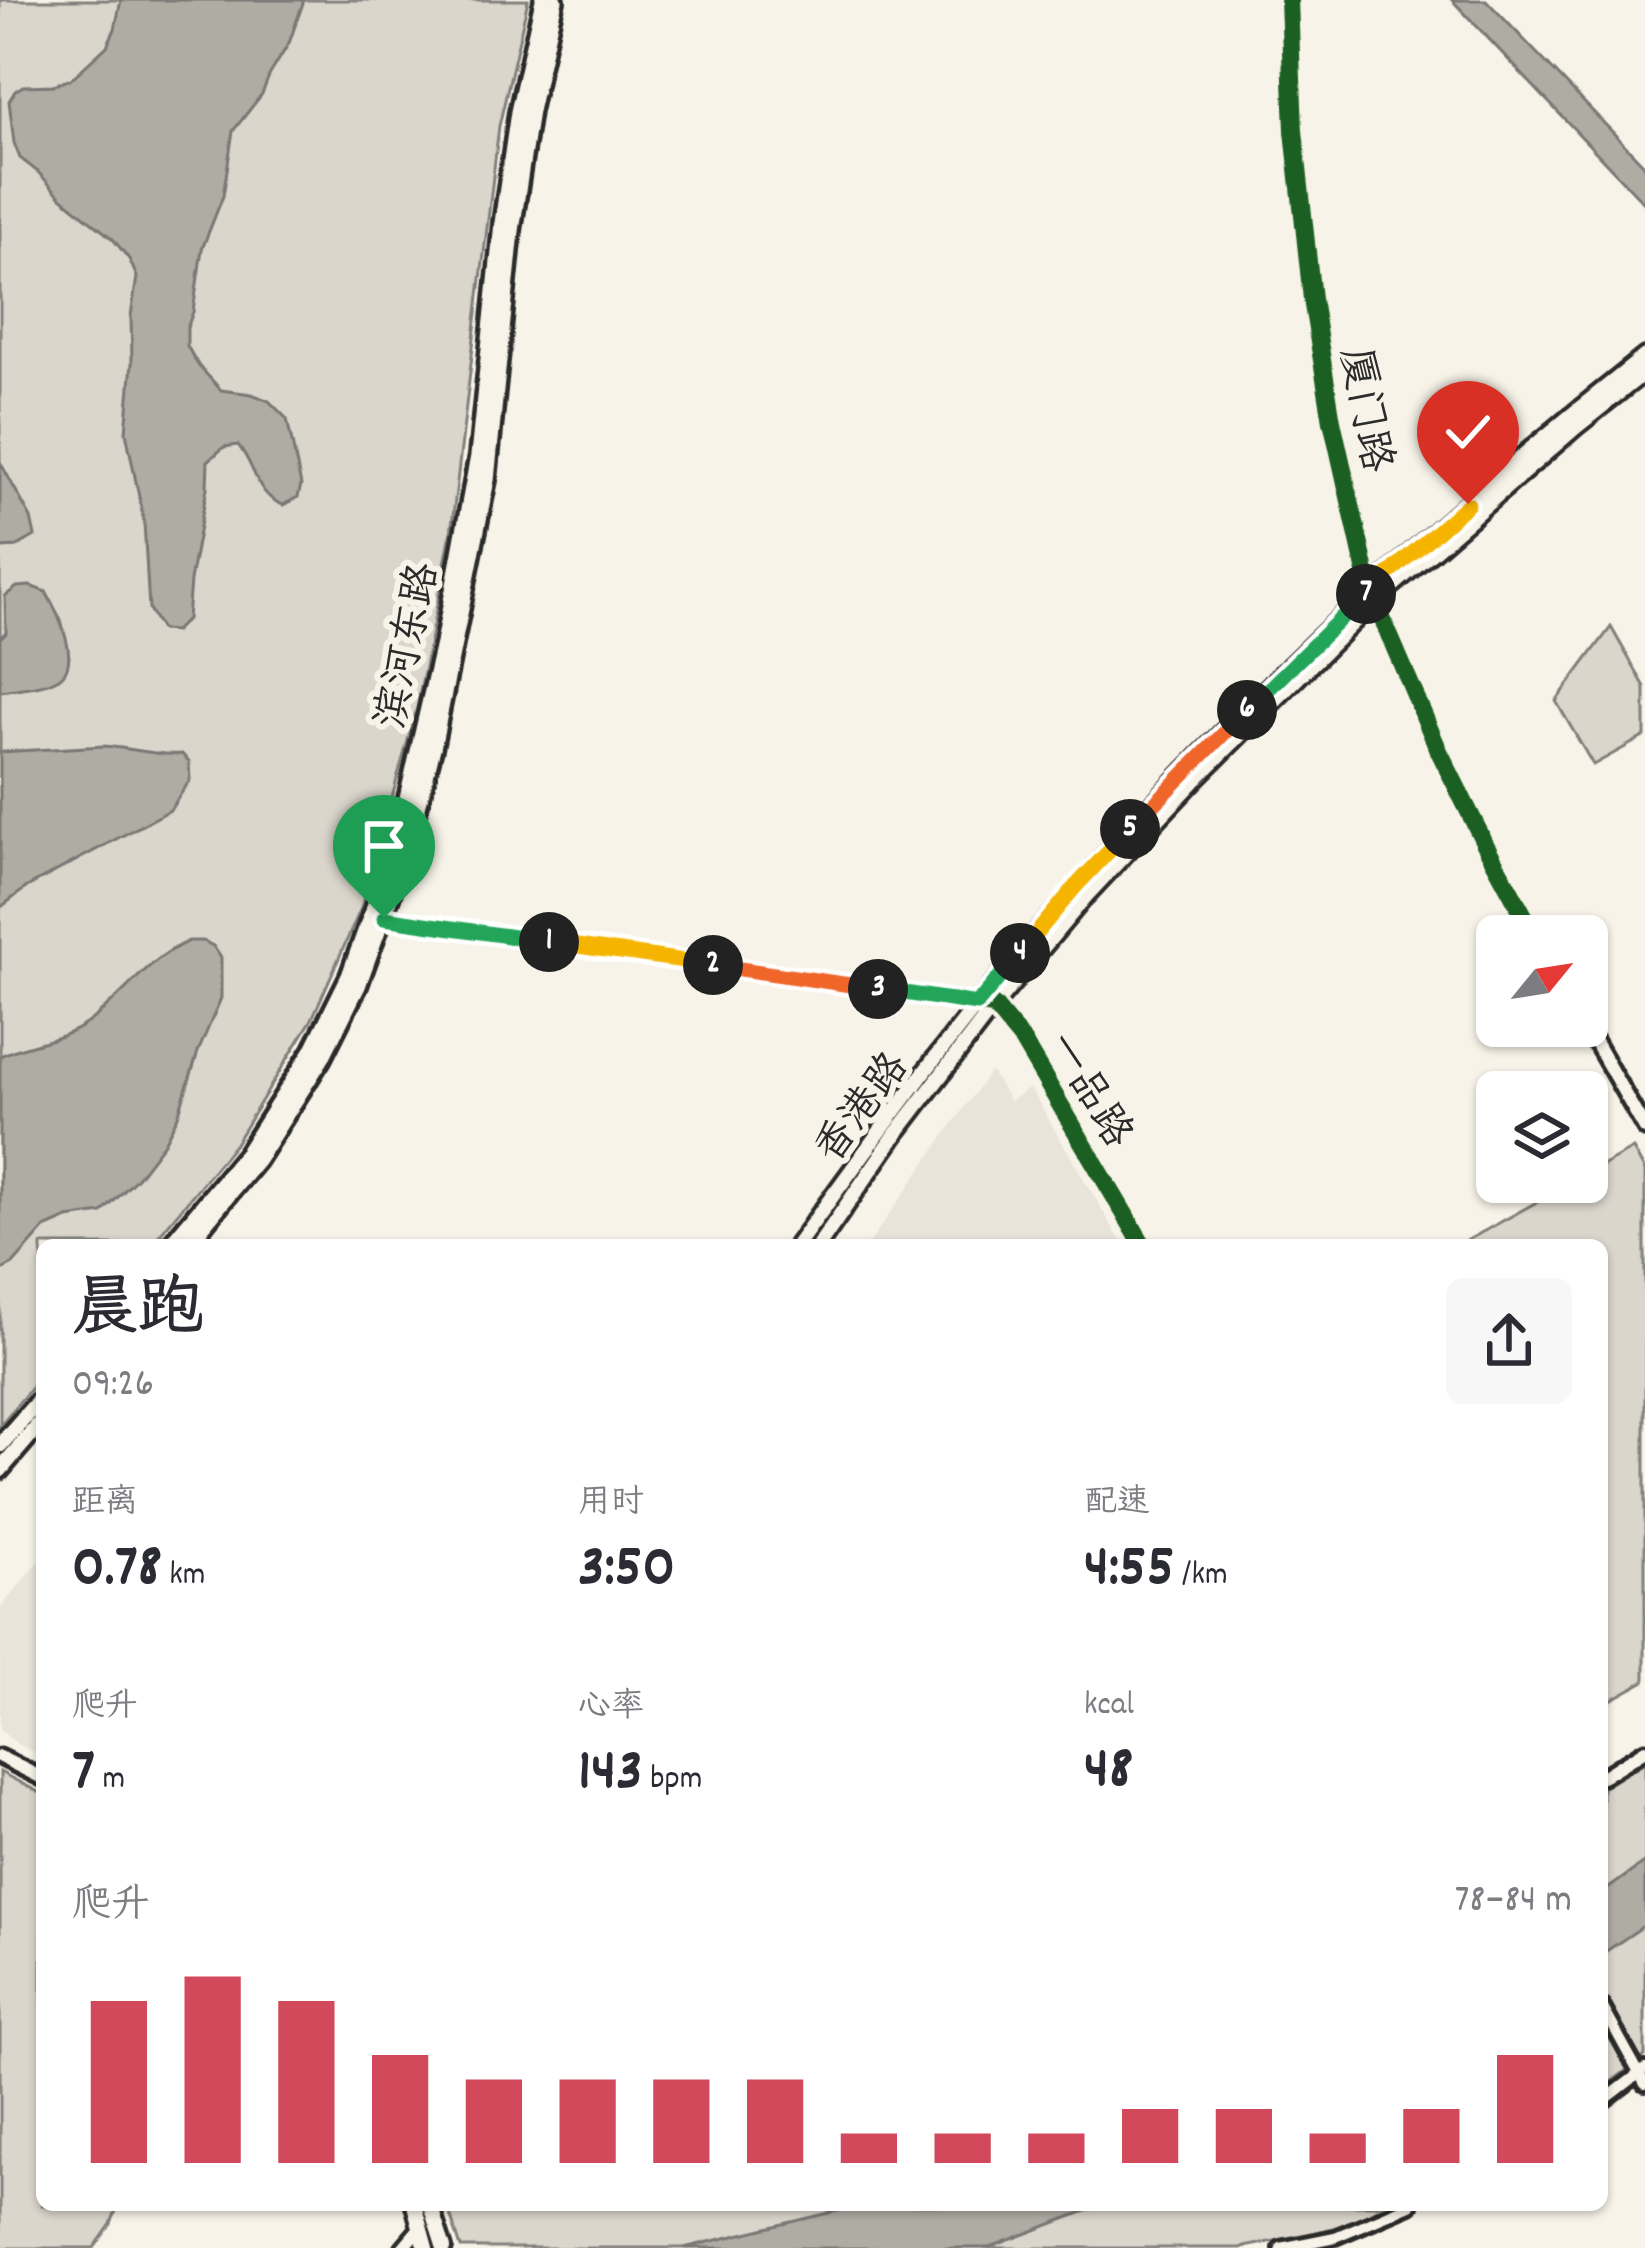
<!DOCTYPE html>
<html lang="zh">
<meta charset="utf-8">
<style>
body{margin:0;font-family:Dekko,"LXGW WenKai TC",sans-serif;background:#f7f7f7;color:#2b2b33;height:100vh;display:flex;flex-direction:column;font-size:45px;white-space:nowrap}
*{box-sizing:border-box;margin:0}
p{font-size:39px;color:#7c7c81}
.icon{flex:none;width:66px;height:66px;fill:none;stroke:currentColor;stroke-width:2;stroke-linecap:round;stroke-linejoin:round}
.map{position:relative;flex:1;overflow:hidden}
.side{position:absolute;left:36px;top:1239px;width:1572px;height:972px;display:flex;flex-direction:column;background:#fff;border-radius:18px;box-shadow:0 3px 9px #0004}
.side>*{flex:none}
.needle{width:78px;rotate:60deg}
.tools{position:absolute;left:1476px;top:915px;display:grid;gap:24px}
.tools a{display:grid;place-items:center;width:132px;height:132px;border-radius:18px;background:#fff;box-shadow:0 3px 9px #0004;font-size:60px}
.pin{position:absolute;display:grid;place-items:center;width:102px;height:102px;color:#fff;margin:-123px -51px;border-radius:50% 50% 50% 0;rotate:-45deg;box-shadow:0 0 12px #0007}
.pin .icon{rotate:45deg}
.km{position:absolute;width:60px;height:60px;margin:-30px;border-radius:50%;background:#222;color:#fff;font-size:33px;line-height:60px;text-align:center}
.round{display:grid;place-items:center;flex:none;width:126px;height:126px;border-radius:18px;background:#f7f7f7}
.headline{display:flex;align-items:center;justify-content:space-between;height:204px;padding:0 36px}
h1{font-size:66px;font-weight:700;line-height:90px}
.metrics{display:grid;grid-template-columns:repeat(3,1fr);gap:18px;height:204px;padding:12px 36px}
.metrics div{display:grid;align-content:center}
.metrics b{font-size:60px;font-weight:700}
.metrics small{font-size:33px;font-weight:400}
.metrics p{font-size:33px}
.chart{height:336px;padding:24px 36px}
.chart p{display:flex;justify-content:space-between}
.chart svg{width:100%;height:216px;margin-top:12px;stroke:#d1495b;stroke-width:6}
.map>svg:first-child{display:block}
.built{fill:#e8e4da}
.green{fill:#dad6cc;stroke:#82807c;stroke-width:3}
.water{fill:#afaca4;stroke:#7a7874;stroke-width:3}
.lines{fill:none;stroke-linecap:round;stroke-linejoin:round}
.minor-casing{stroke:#2b2b2b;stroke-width:20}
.tertiary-casing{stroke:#2b2b2b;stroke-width:21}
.secondary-casing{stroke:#2b2b2b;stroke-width:22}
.primary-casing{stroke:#2b2b2b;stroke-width:24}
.minor{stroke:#f7f3e8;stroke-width:10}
.tertiary{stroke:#f7f3e8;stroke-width:12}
.secondary{stroke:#f7f3e8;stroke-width:14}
.primary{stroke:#f7f3e8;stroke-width:15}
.cycleway-casing{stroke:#f7f3e8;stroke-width:26}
.cycleway{stroke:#1b5e20;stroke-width:18}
.split-1-casing{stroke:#fff;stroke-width:24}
.split-2-casing{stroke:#fff;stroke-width:24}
.split-3-casing{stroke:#fff;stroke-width:24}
.split-4-casing{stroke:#fff;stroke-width:24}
.split-5-casing{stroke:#fff;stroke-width:24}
.split-6-casing{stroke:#fff;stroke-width:24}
.split-7-casing{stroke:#fff;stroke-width:24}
.split-8-casing{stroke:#fff;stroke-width:24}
.split-1{stroke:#22a559;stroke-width:15}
.split-2{stroke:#f5b400;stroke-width:15}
.split-3{stroke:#f0652b;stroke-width:15}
.split-4{stroke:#22a559;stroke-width:15}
.split-5{stroke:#f5b400;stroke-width:15}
.split-6{stroke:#f0652b;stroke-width:15}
.split-7{stroke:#22a559;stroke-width:15}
.split-8{stroke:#f5b400;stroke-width:15}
.labels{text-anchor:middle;stroke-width:12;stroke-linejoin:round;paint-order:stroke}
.street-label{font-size:42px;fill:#2b2b2b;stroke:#f7f3e8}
</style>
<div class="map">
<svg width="1645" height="2248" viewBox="0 0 1645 2248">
<rect width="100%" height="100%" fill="#f7f3e8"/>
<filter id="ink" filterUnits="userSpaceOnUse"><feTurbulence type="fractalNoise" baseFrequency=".00833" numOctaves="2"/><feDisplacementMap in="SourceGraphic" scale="24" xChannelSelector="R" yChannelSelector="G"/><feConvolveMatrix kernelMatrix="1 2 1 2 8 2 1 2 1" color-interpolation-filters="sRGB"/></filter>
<g filter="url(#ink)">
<!-- built -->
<path class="built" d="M990 1071 1010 1101 1030 1088 1123 1245H868Z
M42 1557V1756L17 1744 0 1730V1609Z"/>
<!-- green -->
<path class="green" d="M0 0H528L499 126 451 533 417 708 361 908 311 1021 234 1145 151 1245H42V1375L0 1425V691L30 686 69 657 61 620 46 592 0 638V548L16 547 0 462Z
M1611 627 1645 687V736L1593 765 1556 701Z
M1633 1149 1645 1171V1681L1602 1705V1245H1459L1573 1182H1587V1174Z
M1645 1762V2056L1602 2089V1788Z
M0 1772 42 1794V2205H118L111 2224 94 2248H0Z
M447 2205H1392C1345 2230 1292 2237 1240 2248H461Z"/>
<!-- water -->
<path class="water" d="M121 0H304L289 43 269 76 262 94 233 131 223 196 202 249 193 312 187 328V346L198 365 221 390 252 394 269 401 287 419 301 485 298 497 283 505C255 495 256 466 238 445L224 447 208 461 207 488 190 581 187 619 175 631 161 630 149 609 144 522 126 432 132 363 131 316 137 277 129 259 113 239 61 197 38 172 20 158 14 143 9 101 15 91 23 86 54 85 71 79 107 46 115 29Z
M1452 0H1486L1645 166V204Z
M0 462 31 518 35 536 16 547 0 548Z
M30 586 46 592C57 611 84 665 57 679 41 688 17 688 0 691V638L6 633 5 596 17 587Z
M104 746C131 748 155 756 182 754L189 762 190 780 170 810 27 887 0 908V752Z
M189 941H203L213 946 221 958V998L198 1052 178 1116 164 1143 137 1178 102 1213 68 1218 45 1228 13 1264 0 1271V1056C28 1043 62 1041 87 1023 124 997 146 959 189 941Z
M1645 1862V1925L1602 1954V1893Z
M862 2205H1102L988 2248H684Z"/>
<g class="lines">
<defs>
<path id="minor" d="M1602 2006 1645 2084
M1602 2102 1645 2069
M1281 2248 1335 2237 1410 2205"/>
<path id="tertiary" d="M1289 0 1294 131 1312 299 1332 421 1370 590 1439 751 1485 844 1535 936
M384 918 994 1006 1022 1040 1143 1245
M1586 1026 1645 1129
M0 1757 42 1778
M1602 1777 1645 1750
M403 2248 420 2228"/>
<path id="secondary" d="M797 1245C886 1122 976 998 1078 885 1250 693 1442 516 1645 356
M819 1245 896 1134 994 1006 1086 896 1196 779 1373 603 1576 427 1645 372
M414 2205 426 2248
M430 2205 444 2248"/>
<path id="primary" d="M170 1245 246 1154 312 1051 349 976 396 846 443 644 478 456 502 223 518 112 543 0
M187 1245 257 1160 322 1058 358 986 407 850 433 748 487 480 512 231 530 111 555 0
M0 1445 42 1397
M0 1470 42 1421"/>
</defs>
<!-- minor casing -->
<use href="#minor" class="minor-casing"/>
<!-- tertiary casing -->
<use href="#tertiary" class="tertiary-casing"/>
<!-- secondary casing -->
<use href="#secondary" class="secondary-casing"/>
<!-- primary casing -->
<use href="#primary" class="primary-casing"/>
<!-- minor -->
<use href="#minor" class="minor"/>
<!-- tertiary -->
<use href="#tertiary" class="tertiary"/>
<!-- secondary -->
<use href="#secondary" class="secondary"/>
<!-- primary -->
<use href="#primary" class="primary"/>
<defs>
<path id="cycleway" d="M1289 0 1294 131 1312 299 1332 421 1370 590 1439 751 1485 844 1535 936
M384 918 994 1006 1022 1040 1143 1245"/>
</defs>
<!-- cycleway casing -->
<use href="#cycleway" class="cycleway-casing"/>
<!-- cycleway -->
<use href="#cycleway" class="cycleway"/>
</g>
</g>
<g class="lines" filter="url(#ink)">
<defs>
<path id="split-1" d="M384 918 549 942"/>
<path id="split-2" d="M549 942 713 965"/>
<path id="split-3" d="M713 965 878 989"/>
<path id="split-4" d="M878 989 977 1004 1020 953"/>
<path id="split-5" d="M1020 953 1076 886 1130 829"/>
<path id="split-6" d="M1130 829 1247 710"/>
<path id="split-7" d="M1247 710 1366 594"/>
<path id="split-8" d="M1366 594 1468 504"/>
</defs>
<!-- split-1 casing -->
<use href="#split-1" class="split-1-casing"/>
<!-- split-2 casing -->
<use href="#split-2" class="split-2-casing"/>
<!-- split-3 casing -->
<use href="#split-3" class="split-3-casing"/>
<!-- split-4 casing -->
<use href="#split-4" class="split-4-casing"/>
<!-- split-5 casing -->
<use href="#split-5" class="split-5-casing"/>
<!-- split-6 casing -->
<use href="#split-6" class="split-6-casing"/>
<!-- split-7 casing -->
<use href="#split-7" class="split-7-casing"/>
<!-- split-8 casing -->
<use href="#split-8" class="split-8-casing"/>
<!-- split-1 -->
<use href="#split-1" class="split-1"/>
<!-- split-2 -->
<use href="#split-2" class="split-2"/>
<!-- split-3 -->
<use href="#split-3" class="split-3"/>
<!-- split-4 -->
<use href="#split-4" class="split-4"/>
<!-- split-5 -->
<use href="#split-5" class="split-5"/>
<!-- split-6 -->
<use href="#split-6" class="split-6"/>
<!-- split-7 -->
<use href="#split-7" class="split-7"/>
<!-- split-8 -->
<use href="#split-8" class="split-8"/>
</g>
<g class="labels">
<!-- street labels -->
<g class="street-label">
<text transform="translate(1369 409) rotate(79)" y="15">厦门路</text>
<text transform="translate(404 645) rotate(-78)" y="15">滨河东路</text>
<text transform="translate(1092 1088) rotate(59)" y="15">一品路</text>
<text transform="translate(859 1106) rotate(-53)" y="15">香港路</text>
</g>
</g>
</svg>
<div class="tools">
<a><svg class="needle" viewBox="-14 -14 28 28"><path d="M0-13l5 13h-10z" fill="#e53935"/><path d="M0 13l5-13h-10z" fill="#7c7c81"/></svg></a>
<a><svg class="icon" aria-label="layers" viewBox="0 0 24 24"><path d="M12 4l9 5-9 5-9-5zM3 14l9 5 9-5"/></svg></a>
</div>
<div class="pin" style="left:384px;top:918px;background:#1e9e55"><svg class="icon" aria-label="arrive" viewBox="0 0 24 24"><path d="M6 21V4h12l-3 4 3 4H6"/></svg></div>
<div class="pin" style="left:1468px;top:504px;background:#d93025"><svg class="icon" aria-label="check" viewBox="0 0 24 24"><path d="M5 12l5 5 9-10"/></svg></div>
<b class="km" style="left:549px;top:942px">1</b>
<b class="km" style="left:713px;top:965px">2</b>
<b class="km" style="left:878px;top:989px">3</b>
<b class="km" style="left:1020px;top:953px">4</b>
<b class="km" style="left:1130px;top:829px">5</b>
<b class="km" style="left:1247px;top:710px">6</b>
<b class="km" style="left:1366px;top:594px">7</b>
<section class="side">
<div class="headline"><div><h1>晨跑</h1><p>09:26</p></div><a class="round"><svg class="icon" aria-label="share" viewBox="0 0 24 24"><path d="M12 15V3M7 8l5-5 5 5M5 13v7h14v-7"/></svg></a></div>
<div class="metrics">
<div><p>距离</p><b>0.78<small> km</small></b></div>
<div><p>用时</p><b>3:50</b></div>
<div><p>配速</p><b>4:55<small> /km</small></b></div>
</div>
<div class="metrics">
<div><p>爬升</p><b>7<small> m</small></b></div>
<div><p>心率</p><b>143<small> bpm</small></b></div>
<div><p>kcal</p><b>48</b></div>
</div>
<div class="chart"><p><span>爬升</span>78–84 m</p>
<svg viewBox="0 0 160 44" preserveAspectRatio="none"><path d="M5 44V11M15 44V6M25 44V11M35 44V22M45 44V27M55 44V27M65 44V27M75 44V27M85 44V38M95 44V38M105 44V38M115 44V33M125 44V33M135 44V38M145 44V33M155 44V22"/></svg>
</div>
</section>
</div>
